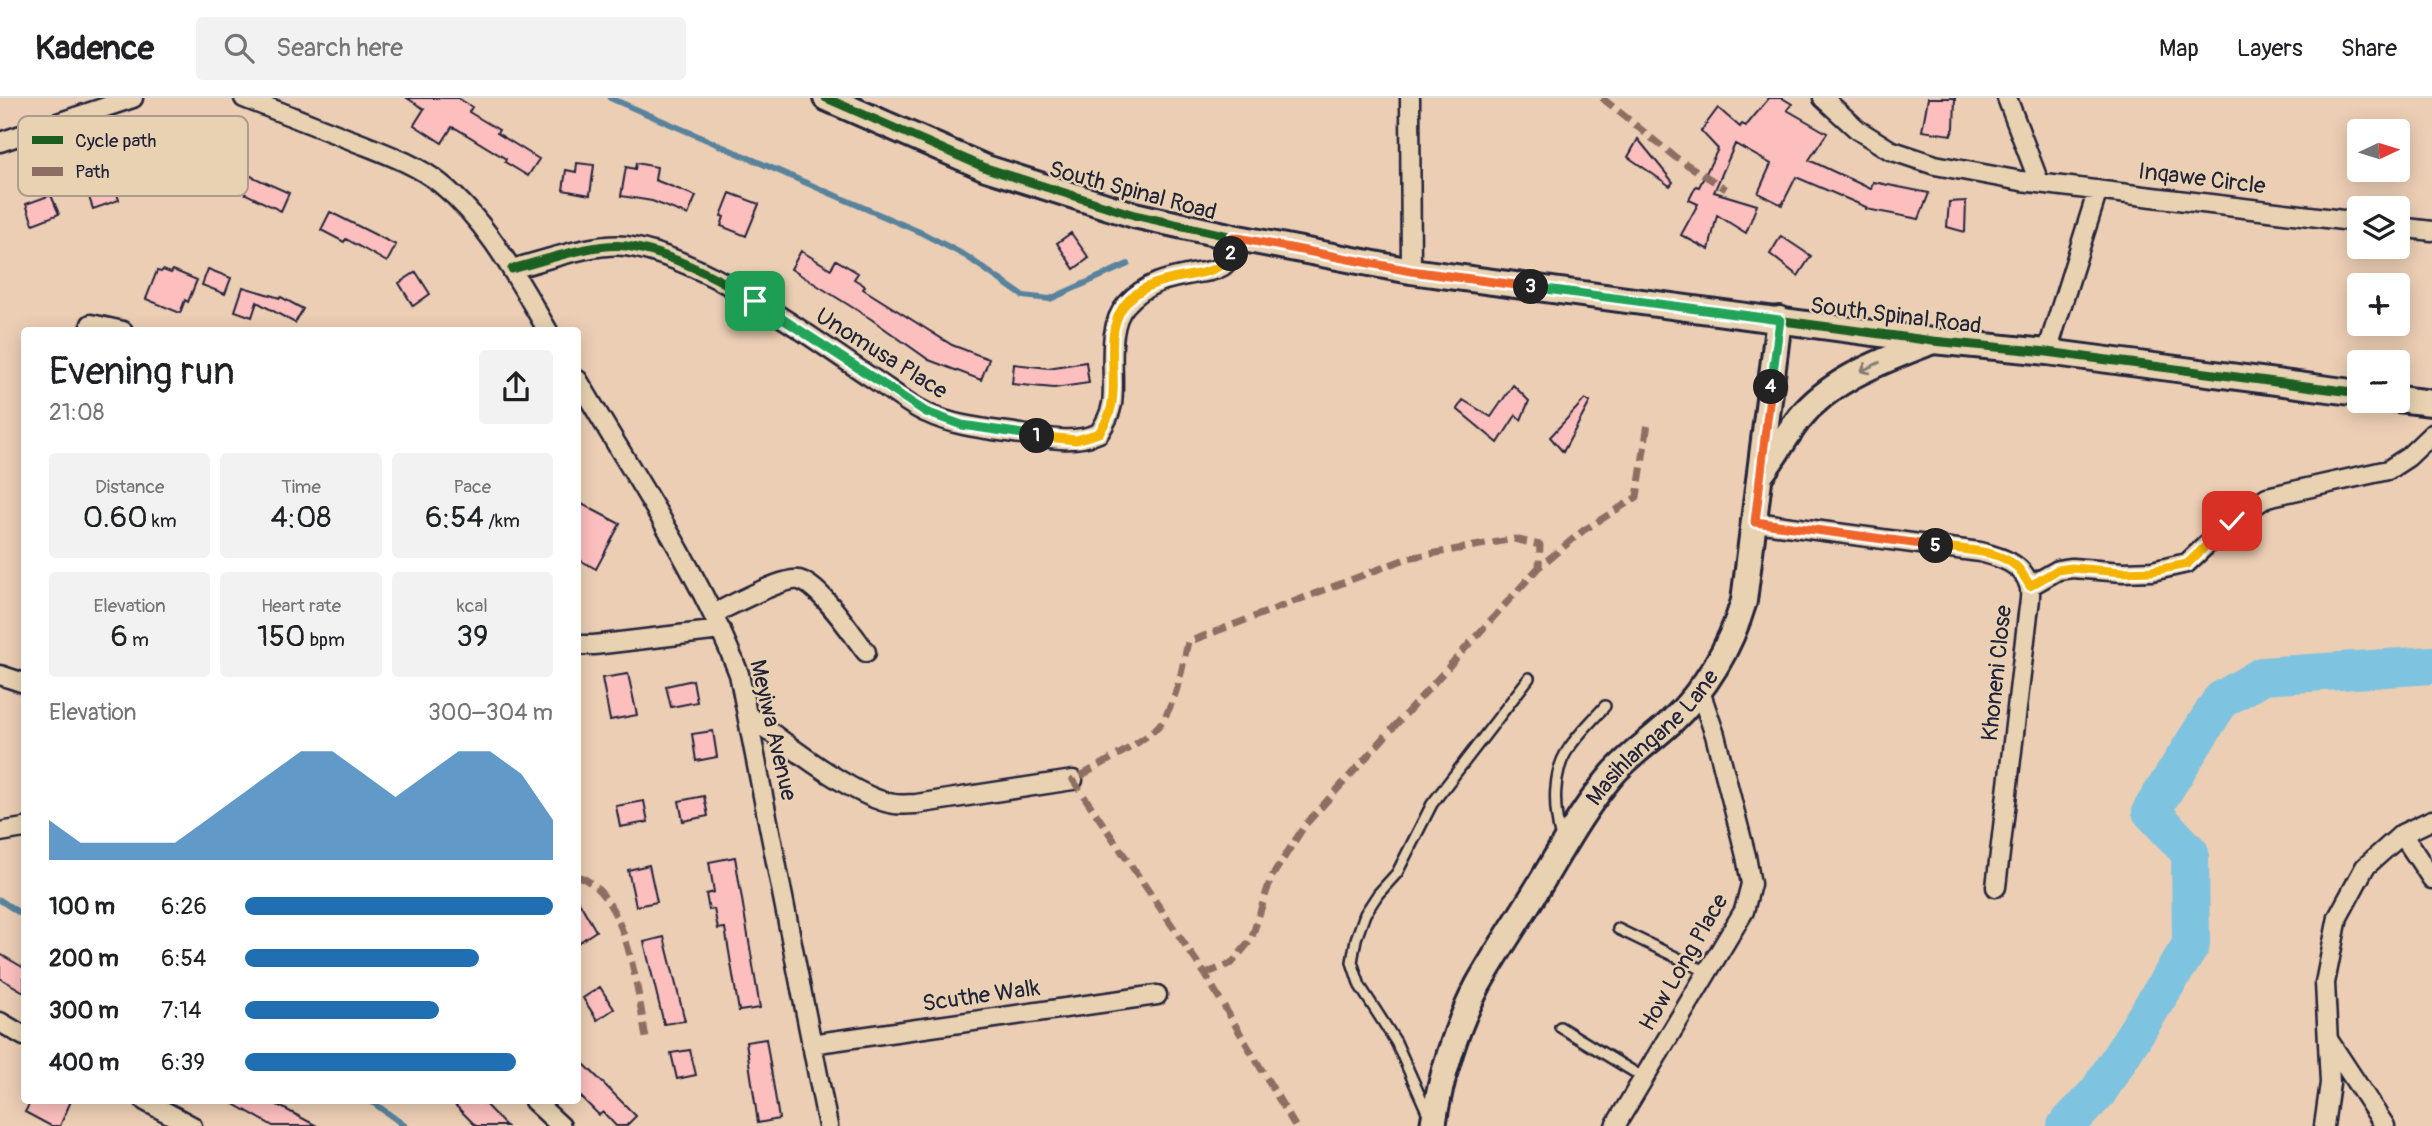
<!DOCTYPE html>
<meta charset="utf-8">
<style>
body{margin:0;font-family:Pangolin,sans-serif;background:#f2f2f2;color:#202124;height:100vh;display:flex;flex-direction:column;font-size:26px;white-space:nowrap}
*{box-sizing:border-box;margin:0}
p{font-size:23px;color:#757577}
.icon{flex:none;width:38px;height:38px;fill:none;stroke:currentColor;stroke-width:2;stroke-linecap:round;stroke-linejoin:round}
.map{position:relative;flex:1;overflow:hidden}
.panel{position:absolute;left:21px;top:229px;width:560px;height:777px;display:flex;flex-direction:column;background:#fff;border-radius:7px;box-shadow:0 4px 18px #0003}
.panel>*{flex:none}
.needle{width:46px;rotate:86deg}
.fabs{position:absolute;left:2347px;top:21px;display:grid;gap:14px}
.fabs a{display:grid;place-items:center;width:63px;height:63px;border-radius:7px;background:#fff;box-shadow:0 4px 18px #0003;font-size:35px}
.pin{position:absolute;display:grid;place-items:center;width:60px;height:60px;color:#fff;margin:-30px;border-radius:14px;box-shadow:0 4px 10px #0006}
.km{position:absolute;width:35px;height:35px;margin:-18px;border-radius:50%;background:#222;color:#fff;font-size:19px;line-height:35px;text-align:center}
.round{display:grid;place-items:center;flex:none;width:74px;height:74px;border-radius:7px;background:#f2f2f2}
.headline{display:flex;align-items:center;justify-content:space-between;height:119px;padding:0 28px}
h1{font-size:38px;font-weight:600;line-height:52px}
.figures{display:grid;grid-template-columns:repeat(3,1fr);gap:10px;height:119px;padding:7px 28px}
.figures div{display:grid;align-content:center;border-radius:7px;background:#f2f2f2;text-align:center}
.figures b{font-size:30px;font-weight:600}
.figures small{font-size:19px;font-weight:400}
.figures p{font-size:19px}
.chart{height:196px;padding:14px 28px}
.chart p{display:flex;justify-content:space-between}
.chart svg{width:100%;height:126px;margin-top:7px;fill:#1f6fb2;opacity:.7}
ul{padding:0 28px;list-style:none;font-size:23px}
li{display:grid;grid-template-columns:112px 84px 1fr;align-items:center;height:52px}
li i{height:18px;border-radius:9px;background:#1f6fb2}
header{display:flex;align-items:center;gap:42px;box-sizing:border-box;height:98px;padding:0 35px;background:#fff;border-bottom:2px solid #e0e0e0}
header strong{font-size:33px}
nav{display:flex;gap:38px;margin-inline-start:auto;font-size:24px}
.search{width:490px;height:63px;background:#f2f2f2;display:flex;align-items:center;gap:18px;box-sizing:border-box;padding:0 24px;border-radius:7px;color:#757577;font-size:26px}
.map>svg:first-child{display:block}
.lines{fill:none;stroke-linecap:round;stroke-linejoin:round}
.stream{stroke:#59839d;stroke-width:6}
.river{stroke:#7ec3df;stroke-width:38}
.building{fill:#fcbfbe;stroke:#22223b;stroke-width:2}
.lane-casing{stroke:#22223b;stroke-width:14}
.street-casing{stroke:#22223b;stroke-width:23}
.secondary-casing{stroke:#22223b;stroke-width:30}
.lane{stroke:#e8d2b1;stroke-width:9}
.street{stroke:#e8d2b1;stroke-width:18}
.secondary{stroke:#e8d2b1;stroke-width:24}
.quiet{stroke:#8d6e63;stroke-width:7;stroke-dasharray:14 7;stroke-linecap:butt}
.cycleway-casing{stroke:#e8d2b1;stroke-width:13}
.cycleway{stroke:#1b5e20;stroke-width:9}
.oneway{stroke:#857a76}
.split-1-casing{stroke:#fff;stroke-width:14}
.split-2-casing{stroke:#fff;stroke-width:14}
.split-3-casing{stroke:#fff;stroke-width:14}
.split-4-casing{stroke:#fff;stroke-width:14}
.split-5-casing{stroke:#fff;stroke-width:14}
.split-6-casing{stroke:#fff;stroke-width:14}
.split-1{stroke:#22a559;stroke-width:9}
.split-2{stroke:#f5b400;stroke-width:9}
.split-3{stroke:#f0652b;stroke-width:9}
.split-4{stroke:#22a559;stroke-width:9}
.split-5{stroke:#f0652b;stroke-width:9}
.split-6{stroke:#f5b400;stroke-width:9}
.labels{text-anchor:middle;stroke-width:5;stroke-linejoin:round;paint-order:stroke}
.street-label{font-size:23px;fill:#22223b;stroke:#e8d2b1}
.key{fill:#e8d2b1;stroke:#ad9d8e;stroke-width:2}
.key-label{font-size:19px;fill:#22223b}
</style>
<header>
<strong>Kadence</strong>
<div class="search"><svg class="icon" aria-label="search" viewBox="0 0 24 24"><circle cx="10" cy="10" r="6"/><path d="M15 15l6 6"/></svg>Search here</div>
<nav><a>Map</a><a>Layers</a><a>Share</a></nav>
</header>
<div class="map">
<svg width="2432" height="1028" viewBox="0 0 2432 1028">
<rect width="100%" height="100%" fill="#ecceb4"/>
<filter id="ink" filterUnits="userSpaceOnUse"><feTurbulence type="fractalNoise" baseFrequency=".0143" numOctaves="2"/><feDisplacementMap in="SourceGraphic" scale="14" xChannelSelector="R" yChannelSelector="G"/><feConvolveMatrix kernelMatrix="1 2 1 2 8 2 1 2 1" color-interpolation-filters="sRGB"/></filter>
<g filter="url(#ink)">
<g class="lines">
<!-- stream -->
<path class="stream" d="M610 0 922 135 966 158 1023 198 1050 201 1128 166
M0 802 24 818
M371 1003 405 1028"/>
<!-- river -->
<path class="river" d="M2066 1028 2098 994 2191 847 2190 755 2151 713 2221 602 2262 578 2432 567"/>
</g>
<!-- building -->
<path class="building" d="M407 0H458L472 9 469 14 499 32 497 35 539 61 528 78 505 64 506 61 457 31 452 29 442 45 414 27 424 11Z
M1769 0H1782L1792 6 1787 12 1827 35 1809 62 1871 91 1873 84 1929 95 1919 121 1866 111V109L1796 79 1782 107 1758 95 1771 66 1735 46 1714 94 1757 107 1746 135 1717 117 1709 152 1681 137 1698 106 1689 102 1696 88 1699 89 1718 51 1701 33 1718 10 1740 29 1742 26 1746 28Z
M1928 0H1955L1954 30 1951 37 1922 33Z
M1638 41 1673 84 1670 88 1628 59Z
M225 53 240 60 236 69 244 75 289 95 281 113 213 80Z
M577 65 594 67 590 97 563 92 566 72 576 74Z
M636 65 657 69 655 82 696 98 688 117 652 103 621 98 626 69 635 71Z
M112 81 119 102 93 111 86 90Z
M730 95 759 106 746 138 721 128 724 119 721 118Z
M51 97 59 116 33 126 26 106Z
M1966 103 1965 134 1947 129 1949 104Z
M330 114 396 147 387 164 346 141 344 144 321 132Z
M1071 135 1089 160 1074 171 1057 145Z
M1781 138 1811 158 1798 178 1770 156Z
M801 153 831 171 836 162 858 175 854 181 865 188 863 191 952 247 989 261 981 282 929 262 871 221 791 171Z
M208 171 231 180 225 196 202 187Z
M163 172 171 175 173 172 197 182 188 204 185 202 180 215 146 201 157 173 161 174Z
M416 174 430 196 413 208 399 185Z
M243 189 280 200 281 199 303 211 295 225 257 204 252 219 235 213Z
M1086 264 1089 285 1054 290 1012 286 1014 266 1048 270Z
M1513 287 1529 303 1521 322 1516 317 1498 345 1457 311 1463 302 1491 319Z
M1585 301 1590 304 1563 354 1550 339Z
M578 404 620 426 596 471 578 461Z
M628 576 637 617 610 622 602 580Z
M693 582 697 604 671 609 666 588Z
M713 633 717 659 696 663 692 636Z
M704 698 708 718 683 723 679 703Z
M644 703 648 724 620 729 616 708Z
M735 759 760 910 739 913 725 830 718 831 714 811 709 812 706 796 714 794 709 764Z
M649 767 657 804 636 808 628 772Z
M578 802 596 833 578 845Z
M664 839 685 923 664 926 644 844Z
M0 856 24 870V894L0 880Z
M600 889 614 911 597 922 583 900Z
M766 941 779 1021 758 1025 746 944Z
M690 952 696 977 677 981 671 955Z
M578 960 636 1018 626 1028H616L603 1014 599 1017 578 996Z
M31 1003H71L60 1028H51L25 1014Z
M229 1003H270L317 1028H273Z
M451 1003H482L506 1028H476Z"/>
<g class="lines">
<defs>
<path id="lane" d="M1561 741C1554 713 1551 675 1569 650 1579 635 1593 622 1605 608
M1618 831 1707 874
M1560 929 1644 980
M1428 1016 1396 944 1360 888 1352 864 1356 841 1365 816 1378 796 1397 775 1432 706 1529 580"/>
<path id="street" d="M244 0C281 14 318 29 354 43 384 55 416 66 441 86 488 124 518 182 548 233
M1410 0 1411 173
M1823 0 1858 32 1890 52 1935 67 2021 83 2359 124
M2007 0 2039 84
M0 44 133 0
M2398 129 2432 133
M512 171C543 163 595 144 626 148 706 160 801 233 869 278 888 290 907 306 927 315 956 329 989 331 1021 336 1047 340 1074 346 1099 335 1105 326 1110 317 1112 306 1116 277 1105 230 1126 207 1146 184 1169 180 1197 175 1206 174 1215 173 1223 168 1232 161 1232 149 1233 139
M91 226 123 233
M2047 254 2098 92
M578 282C634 378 698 471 739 576L828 1028
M1755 424 1980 454C1999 459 2023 465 2029 487 2032 495 2029 508 2028 516L1996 789
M2030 488 2058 472 2072 470 2123 474 2152 473 2187 465 2232 423 2267 399 2388 372 2408 359 2432 336
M713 516C730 508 783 479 799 482 820 487 852 536 866 554
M578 547H594L721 532
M0 577 24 585
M749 618C783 643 854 700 894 706 901 707 909 706 916 706L1073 682
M0 734 24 730
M2402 736 2432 781
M0 924 24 938
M2329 943 2385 1028
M811 946 1157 897
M145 1003 192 1028
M534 1003 561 1028
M1615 1028 1744 813 1751 786 1746 758 1715 637 1700 593
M2324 1028 2330 985 2325 885 2338 819 2365 769 2402 736 2432 722"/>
<g id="secondary">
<path d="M826 0 986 70 1134 117 1233 139 1411 173 1933 243 2047 254 2359 295"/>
<path d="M2398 301 2432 305"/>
<path d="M1762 375C1775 358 1786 338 1799 321 1832 280 1883 263 1930 244"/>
<path id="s1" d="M1433 1028C1440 981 1456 929 1478 887 1497 853 1519 821 1539 788 1562 750 1583 711 1612 677 1629 657 1652 642 1671 624 1707 590 1730 550 1744 503L1779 221"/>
</g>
</defs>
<!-- lane casing -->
<use href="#lane" class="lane-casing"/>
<!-- street casing -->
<use href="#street" class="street-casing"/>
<!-- secondary casing -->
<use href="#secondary" class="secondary-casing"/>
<!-- lane -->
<use href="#lane" class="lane"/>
<!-- street -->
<use href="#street" class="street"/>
<!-- secondary -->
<use href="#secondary" class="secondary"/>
<!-- quiet -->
<path class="quiet" d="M1602 0 1675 59 1726 91
M578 778C628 797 637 892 646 940
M1205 876 1232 865 1251 842 1271 780 1305 727 1539 469 1584 432 1637 399 1648 325
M1295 1028 1205 876 1073 682C1094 670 1152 641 1163 622 1178 598 1182 570 1188 544L1408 460 1514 441 1540 447 1539 469"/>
<defs>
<path id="cycleway" d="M826 0 986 70 1134 117 1233 139 1411 173 1933 243 2047 254 2359 295
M512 171C543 163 595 144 626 148 706 160 801 233 869 278 888 290 907 306 927 315 956 329 989 331 1021 336 1047 340 1074 346 1099 335 1105 326 1110 317 1112 306 1116 277 1105 230 1126 207 1146 184 1169 180 1197 175 1206 174 1215 173 1223 168 1232 161 1232 149 1233 139"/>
</defs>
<!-- cycleway casing -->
<use href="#cycleway" class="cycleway-casing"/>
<!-- cycleway -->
<use href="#cycleway" class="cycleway"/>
</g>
<!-- one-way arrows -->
<defs><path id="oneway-shaft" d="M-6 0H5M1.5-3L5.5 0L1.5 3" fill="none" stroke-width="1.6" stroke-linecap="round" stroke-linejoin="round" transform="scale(1.75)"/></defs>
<use class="oneway" href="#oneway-shaft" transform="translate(1870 269) rotate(155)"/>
</g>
<g class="lines" filter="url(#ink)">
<defs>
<path id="split-1" d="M755 203 926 314 962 327 1037 338"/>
<path id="split-2" d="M1037 338 1076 342 1099 335C1104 327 1109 320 1111 310 1119 279 1103 238 1123 209 1153 167 1216 188 1231 156"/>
<path id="split-3" d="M1231 156 1233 139 1411 173 1531 189"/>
<path id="split-4" d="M1531 189 1780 222 1771 289"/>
<path id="split-5" d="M1771 289 1755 424 1936 448"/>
<path id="split-6" d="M1936 448C1962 452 1997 451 2017 469 2022 474 2026 482 2030 488L2057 472 2072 470 2123 474 2152 473 2187 466 2232 423"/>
</defs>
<!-- split-1 casing -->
<use href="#split-1" class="split-1-casing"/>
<!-- split-2 casing -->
<use href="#split-2" class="split-2-casing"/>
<!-- split-3 casing -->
<use href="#split-3" class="split-3-casing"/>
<!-- split-4 casing -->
<use href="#split-4" class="split-4-casing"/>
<!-- split-5 casing -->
<use href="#split-5" class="split-5-casing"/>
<!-- split-6 casing -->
<use href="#split-6" class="split-6-casing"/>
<!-- split-1 -->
<use href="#split-1" class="split-1"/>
<!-- split-2 -->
<use href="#split-2" class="split-2"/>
<!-- split-3 -->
<use href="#split-3" class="split-3"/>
<!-- split-4 -->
<use href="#split-4" class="split-4"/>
<!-- split-5 -->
<use href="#split-5" class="split-5"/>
<!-- split-6 -->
<use href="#split-6" class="split-6"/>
</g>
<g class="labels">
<!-- street labels -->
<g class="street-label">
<text transform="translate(2202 80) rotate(7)" y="8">Inqawe Circle</text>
<text transform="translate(1133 92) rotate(15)" y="8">South Spinal Road</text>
<text transform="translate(1896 217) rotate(7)" y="8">South Spinal Road</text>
<text transform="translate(882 255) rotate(32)" y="8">Unomusa Place</text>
<text transform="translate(1996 575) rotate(-84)" y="8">Khoneni Close</text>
<text transform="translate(774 632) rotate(77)" y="8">Meyiwa Avenue</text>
<text dy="8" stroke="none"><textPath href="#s1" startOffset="453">Masihlangane Lane</textPath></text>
<text transform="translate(1683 864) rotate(-60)" y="8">How Long Place</text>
<text transform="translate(981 897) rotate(-8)" y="8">Scuthe Walk</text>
</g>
</g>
<!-- legend -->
<rect x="18" y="18" width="230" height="80" rx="10" class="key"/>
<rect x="32" y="38" width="31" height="8" fill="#1b5e20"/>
<rect x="32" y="69" width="31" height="9" fill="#8d6e63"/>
<g class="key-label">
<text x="75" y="49">Cycle path</text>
<text x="75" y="80">Path</text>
</g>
</svg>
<div class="fabs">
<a><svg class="needle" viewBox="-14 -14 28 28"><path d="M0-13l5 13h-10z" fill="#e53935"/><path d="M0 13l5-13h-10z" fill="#757577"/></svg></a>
<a><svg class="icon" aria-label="layers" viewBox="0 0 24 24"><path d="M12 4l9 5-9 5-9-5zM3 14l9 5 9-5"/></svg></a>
<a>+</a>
<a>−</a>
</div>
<div class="pin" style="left:755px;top:203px;background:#1e9e55"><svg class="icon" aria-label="arrive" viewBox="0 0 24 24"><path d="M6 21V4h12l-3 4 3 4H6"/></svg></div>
<div class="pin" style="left:2232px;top:423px;background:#d93025"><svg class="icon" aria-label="check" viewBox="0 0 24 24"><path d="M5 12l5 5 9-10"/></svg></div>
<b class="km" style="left:1037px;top:338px">1</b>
<b class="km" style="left:1231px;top:156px">2</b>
<b class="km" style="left:1531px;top:189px">3</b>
<b class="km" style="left:1771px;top:289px">4</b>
<b class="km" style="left:1936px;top:448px">5</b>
<section class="panel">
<div class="headline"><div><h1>Evening run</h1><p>21:08</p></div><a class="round"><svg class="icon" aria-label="share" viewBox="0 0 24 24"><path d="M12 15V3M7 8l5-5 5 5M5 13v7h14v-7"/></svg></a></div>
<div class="figures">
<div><p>Distance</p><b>0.60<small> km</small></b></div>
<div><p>Time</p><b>4:08</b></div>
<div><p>Pace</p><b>6:54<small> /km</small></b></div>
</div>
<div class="figures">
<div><p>Elevation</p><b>6<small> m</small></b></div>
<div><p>Heart rate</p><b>150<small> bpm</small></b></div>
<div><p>kcal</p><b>39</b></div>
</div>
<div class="chart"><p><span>Elevation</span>300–304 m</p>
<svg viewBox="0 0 160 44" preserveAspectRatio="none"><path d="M0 44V30L10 38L20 38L30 38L40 38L50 30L60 22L70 14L80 6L90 6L100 14L110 22L120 14L130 6L140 6L150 14L160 30V44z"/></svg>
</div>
<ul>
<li><b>100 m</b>6:26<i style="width:100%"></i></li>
<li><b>200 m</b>6:54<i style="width:76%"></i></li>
<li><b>300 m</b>7:14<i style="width:63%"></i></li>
<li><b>400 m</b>6:39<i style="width:88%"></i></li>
</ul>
</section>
</div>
